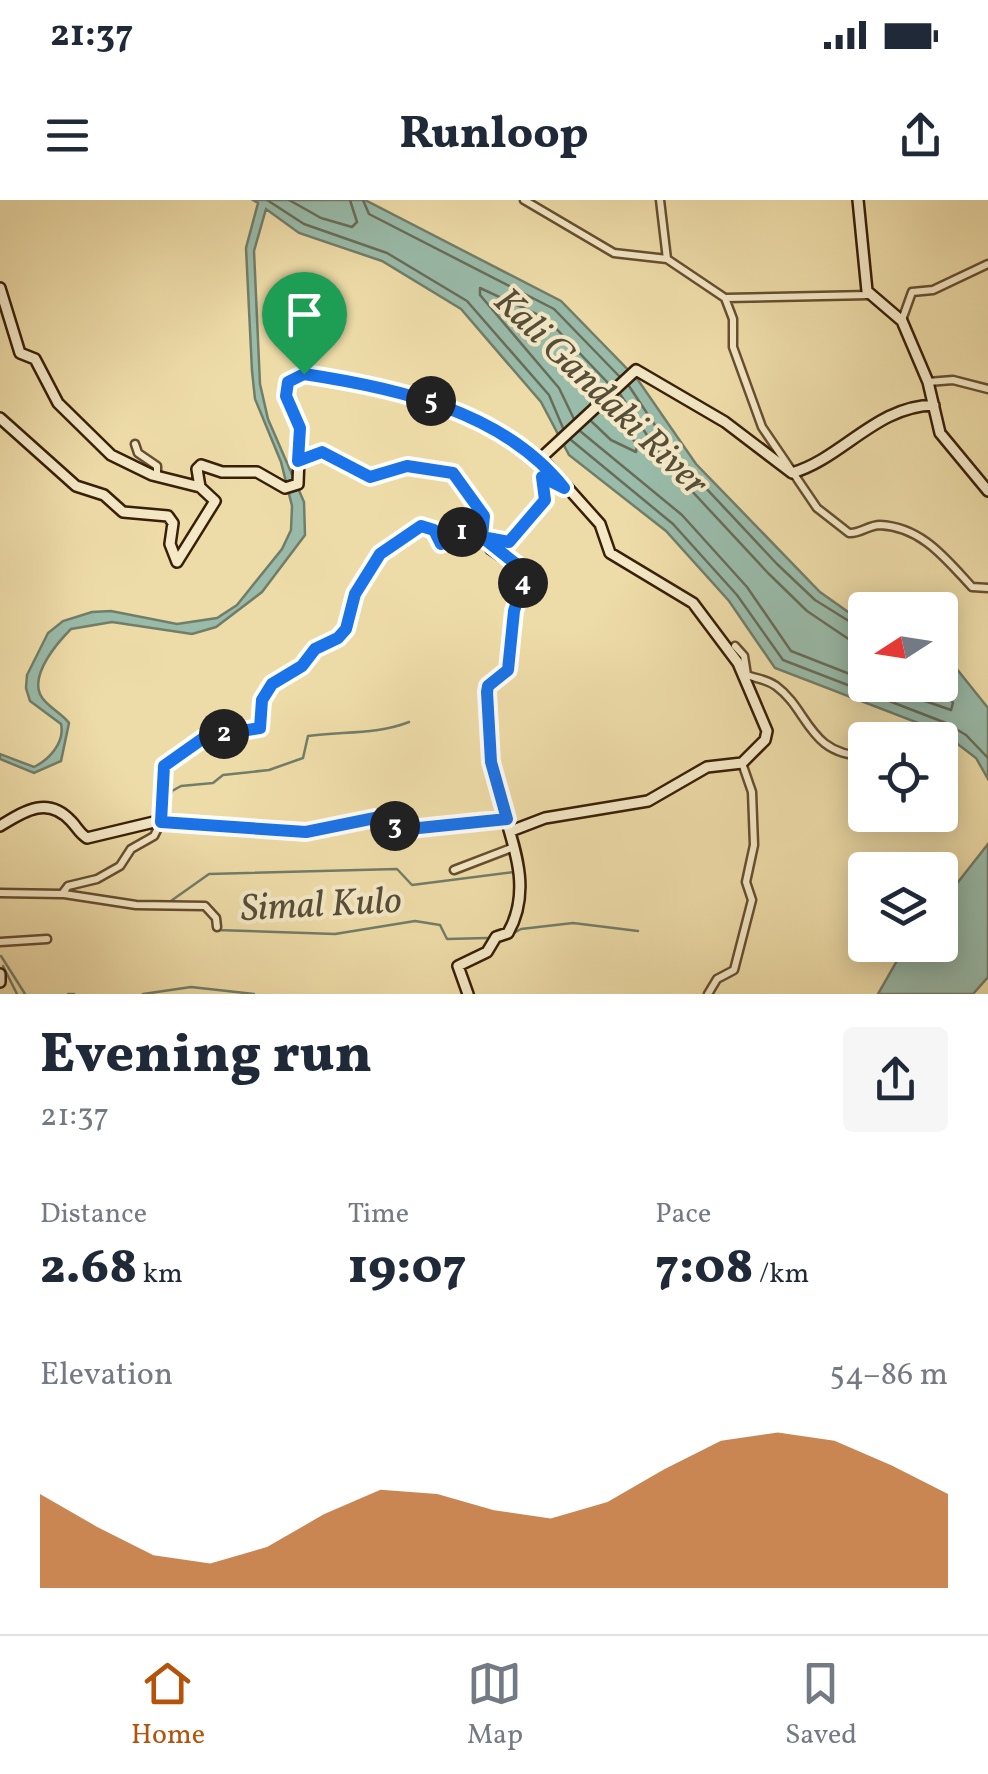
<!DOCTYPE html>
<meta charset="utf-8">
<style>
body{margin:0;font-family:Vollkorn,serif;background:#f6f6f7;color:#1f2937;height:100vh;display:flex;flex-direction:column;font-size:38px;white-space:nowrap}
*{box-sizing:border-box;margin:0}
p{font-size:32px;color:#747a83}
.icon{flex:none;width:55px;height:55px;fill:none;stroke:currentColor;stroke-width:2;stroke-linecap:round;stroke-linejoin:round}
.map{position:relative;height:794px;overflow:hidden}
.drawer{display:flex;flex-direction:column;background:#fff;flex:1}
.drawer>*{flex:none}
.needle{width:65px;rotate:258deg}
.controls{position:absolute;left:848px;top:392px;display:grid;gap:20px}
.controls a{display:grid;place-items:center;width:110px;height:110px;border-radius:10px;background:#fff;box-shadow:0 5px 25px #0003;font-size:50px}
.pin{position:absolute;display:grid;place-items:center;width:85px;height:85px;color:#fff;margin:-102px -42px;border-radius:50% 50% 50% 0;rotate:-45deg;box-shadow:0 0 10px #0007}
.pin .icon{rotate:45deg}
.km{position:absolute;width:50px;height:50px;margin:-25px;border-radius:50%;background:#222;color:#fff;font-size:28px;line-height:50px;text-align:center}
.round{display:grid;place-items:center;flex:none;width:105px;height:105px;border-radius:10px;background:#f6f6f7}
.summary{display:flex;align-items:center;justify-content:space-between;height:170px;padding:0 40px}
h1{font-size:55px;font-weight:800;line-height:75px}
.metrics{display:grid;grid-template-columns:repeat(3,1fr);gap:15px;height:170px;padding:10px 40px}
.metrics div{display:grid;align-content:center}
.metrics b{font-size:50px;font-weight:800}
.metrics small{font-size:28px;font-weight:400}
.metrics p{font-size:28px}
.chart{height:280px;padding:20px 40px}
.chart p{display:flex;justify-content:space-between}
.chart svg{width:100%;height:180px;margin-top:10px;fill:#b45309;opacity:.7}
.status{display:flex;justify-content:space-between;align-items:center;height:70px;padding:0 50px;background:#fff;direction:ltr}
.status svg{height:28px;fill:currentColor}
header{display:flex;justify-content:space-between;align-items:center;height:130px;padding:0 40px;background:#fff;font-size:45px;font-weight:800}
.dock{display:flex;justify-content:space-around;align-items:center;height:140px;border-top:2px solid #e0e1e3;background:#fff;font-size:28px;color:#747a83}
.dock a{display:grid;justify-items:center;gap:5px}
.dock .selected{color:#b45309}
.map>svg:first-child{display:block}
.water{fill:#9ba;stroke:#727d69;stroke-width:2.5}
.lines{fill:none;stroke-linecap:round;stroke-linejoin:round}
.shore{stroke:#686d59;stroke-width:2.5}
.stream{stroke:#727d69;stroke-width:2.5}
.street-casing{stroke:#664e30;stroke-width:11}
.secondary-casing{stroke:#381f08;stroke-width:14}
.street{stroke:#f4e8c6;stroke-width:6}
.secondary{stroke:#f4e8c6;stroke-width:9}
.route-casing{stroke:#fff;stroke-width:20}
.route{stroke:#1a73e8;stroke-width:12}
.labels{text-anchor:middle;stroke-width:8;stroke-linejoin:round;paint-order:stroke}
.water-label{font-size:38px;font-style:italic;fill:#554e39;stroke:#f4e8c6}
</style>
<div class="status"><b>21:37</b><svg viewBox="0 0 49 12"><path d="M0 12V9h3v3zM5 12V6h3v6zM10 12V3h3v9zM15 12V0h3v12zM26 1h20v11H26zM47 4h2v5h-2z"/></svg></div>
<header><svg class="icon" aria-label="menu" viewBox="0 0 24 24"><path d="M4 6h16M4 12h16M4 18h16"/></svg>Runloop<svg class="icon" aria-label="share" viewBox="0 0 24 24"><path d="M12 15V3M7 8l5-5 5 5M5 13v7h14v-7"/></svg></header>
<div class="map">
<svg width="988" height="794" viewBox="0 0 988 794">
<rect width="100%" height="100%" fill="#eedca8"/>
<filter id="stains"><feTurbulence type="fractalNoise" baseFrequency=".002" numOctaves="4"/><feColorMatrix values="0 0 0 0 .2 0 0 0 0 .09 0 0 0 0 .02 0 0 0 .5 -.17"/></filter>
<radialGradient id="worn" r=".72"><stop offset=".6" stop-color="#630" stop-opacity="0"/><stop offset="1" stop-color="#630" stop-opacity=".3"/></radialGradient>
<!-- water -->
<path class="water" d="M253 0H365L561 101 638 180 696 264 820 392 865 424V485H940V459L952 463 988 508V579L976 558 942 532 775 468 729 401 666 331 569 255 541 202 461 109 382 61 299 33 266 9 254 51 260 184 268 219 304 302 305 335 262 392 216 427 192 434 112 422 71 429C58 442 31 473 40 494 44 505 62 513 69 523L61 561 34 573 0 559V554L34 567C50 559 65 542 61 524L30 501 26 488 27 475 48 433 63 421 92 412 111 411 177 424 217 418 237 405 282 349 291 330 292 306 281 262 255 199 252 171 246 48 258 3Z
M988 644V777L973 794H878L906 745H940V705Z"/>
<g class="lines">
<!-- shore -->
<path class="shore" d="M267 0 304 24 387 53 467 101 549 195 563 228
M289 0 321 18 352 27 357 22 350 0
M363 0 369 14 554 109 619 176
M629 186 674 254 777 364 815 400 865 431
M620 194 664 261 768 373 807 411 850 440 865 443
M574 219 559 188 480 95V88L547 119 610 185
M591 221 611 240 636 252 637 245 609 204
M580 231 682 315 747 387 791 451 865 480
M571 240 673 324 737 395 783 460 946 523 966 535 988 558
M879 485 951 510 953 503 940 484"/>
<!-- stream -->
<path class="stream" d="M165 608 172 591 181 586 213 583 223 575 269 570 303 558 308 536C341 531 376 535 409 522
M69 691 140 702
M168 703 209 674 397 669 412 685 514 672
M216 730 335 734 415 721 440 725 447 739 487 738
M501 740 521 729 573 723 638 731
M1 756 25 794
M3 766 17 794
M68 794H74
M143 794 191 787 254 794"/>
<defs>
<path id="street" d="M524 0 614 53 667 59 725 98 733 119V147L762 227 817 308 849 333C861 334 868 325 880 325 922 327 946 359 972 387L988 388
M660 0 667 59
M726 98 869 95
M902 120 912 92 933 90 988 64
M928 182 953 180 988 189
M135 244 138 253 157 266V277
M735 446 744 456 747 475C757 479 766 479 776 486 809 510 808 555 865 556
M454 670 514 647
M0 693 62 694 68 686 97 679 120 666 131 649 154 636 161 622 164 566 205 537 260 528 262 500 272 484 346 429 355 394 381 354 411 330 430 328 441 344 466 331 506 343 545 300 543 277 564 287
M64 694 136 705 205 706 216 718 217 727
M0 742 47 739
M708 794 717 779 734 770 752 700 746 682 754 645 752 592 742 563"/>
<path id="secondary" d="M858 0 867 91 902 121 928 182 940 233 988 291
M0 88 20 153 35 159 58 203 111 255 152 275 200 287
M0 218 76 286 104 295 123 312 168 316 173 323 170 344 177 362 215 301 200 287 197 269 201 265 222 272H257L285 288 298 284 300 229 286 195 288 182 298 175 336 179 457 209 541 258 600 324 610 353 693 403 738 463 767 531 765 540 742 563 707 567 648 601 545 618 511 631
M541 258 636 170 725 222 792 273C843 258 876 206 934 205
M297 261 322 252 370 277 407 266 453 273 484 316 483 337 491 349 525 372 513 411 509 470 488 485 487 492C489 515 488 538 491 561 498 618 540 677 508 733L496 737 487 752 458 766 468 794
M0 626C23 612 47 595 71 621 77 627 79 633 87 638L154 622 307 631 375 618 409 629 507 619
M0 774V782"/>
</defs>
<!-- street casing -->
<use href="#street" class="street-casing"/>
<!-- secondary casing -->
<use href="#secondary" class="secondary-casing"/>
<!-- street -->
<use href="#street" class="street"/>
<!-- secondary -->
<use href="#secondary" class="secondary"/>
</g>
<g class="lines">
<defs>
<path id="route" d="M304 174 288 182 286 196 300 228 298 261 322 252 370 277 407 266 453 273 484 316 482 337 466 331 441 344 434 330 421 326 380 354 355 394 346 429 338 438 315 449 302 466 272 484 262 500 260 528 205 537 164 566 161 622 306 632 375 618 409 629 507 619 491 562 487 492 488 486 508 470 514 411 526 372 482 337 509 342 545 300 542 277 564 288C503 211 397 188 304 174"/>
</defs>
<!-- route casing -->
<use href="#route" class="route-casing"/>
<!-- route -->
<use href="#route" class="route"/>
</g>
<g class="labels">
<!-- water labels -->
<g class="water-label">
<text transform="translate(602 191) rotate(44)" y="13">Kali Gandaki River</text>
<text transform="translate(321 703) rotate(-3)" y="13">Simal Kulo</text>
</g>
</g>
<rect width="100%" height="100%" filter="url(#stains)"/>
<rect width="100%" height="100%" fill="url(#worn)"/>
</svg>
<div class="controls">
<a><svg class="needle" viewBox="-14 -14 28 28"><path d="M0-13l5 13h-10z" fill="#e53935"/><path d="M0 13l5-13h-10z" fill="#747a83"/></svg></a>
<a><svg class="icon" aria-label="locate" viewBox="0 0 24 24"><circle cx="12" cy="12" r="6"/><path d="M12 2v4M12 18v4M2 12h4M18 12h4"/></svg></a>
<a><svg class="icon" aria-label="layers" viewBox="0 0 24 24"><path d="M12 4l9 5-9 5-9-5zM3 14l9 5 9-5"/></svg></a>
</div>
<div class="pin" style="left:304px;top:174px;background:#1e9e55"><svg class="icon" aria-label="arrive" viewBox="0 0 24 24"><path d="M6 21V4h12l-3 4 3 4H6"/></svg></div>
<b class="km" style="left:462px;top:332px">1</b>
<b class="km" style="left:224px;top:534px">2</b>
<b class="km" style="left:395px;top:626px">3</b>
<b class="km" style="left:523px;top:383px">4</b>
<b class="km" style="left:431px;top:201px">5</b>
</div>
<section class="drawer">
<div class="summary"><div><h1>Evening run</h1><p>21:37</p></div><a class="round"><svg class="icon" aria-label="share" viewBox="0 0 24 24"><path d="M12 15V3M7 8l5-5 5 5M5 13v7h14v-7"/></svg></a></div>
<div class="metrics">
<div><p>Distance</p><b>2.68<small> km</small></b></div>
<div><p>Time</p><b>19:07</b></div>
<div><p>Pace</p><b>7:08<small> /km</small></b></div>
</div>
<div class="chart"><p><span>Elevation</span>54–86 m</p>
<svg viewBox="0 0 160 44" preserveAspectRatio="none"><path d="M0 44V21L10 29L20 36L30 38L40 34L50 26L60 20L70 21L80 25L90 27L100 23L110 15L120 8L130 6L140 8L150 14L160 21V44z"/></svg>
</div>
</section>
<nav class="dock">
<a class="selected"><svg class="icon" aria-label="home" viewBox="0 0 24 24"><path d="M3 11l9-7 9 7M6 9v11h12V9"/></svg>Home</a>
<a><svg class="icon" aria-label="map" viewBox="0 0 24 24"><path d="M3 6l6-2 6 2 6-2v14l-6 2-6-2-6 2zM9 4v14M15 6v14"/></svg>Map</a>
<a><svg class="icon" aria-label="saved" viewBox="0 0 24 24"><path d="M7 4h10v16l-5-4-5 4z"/></svg>Saved</a>
</nav>
